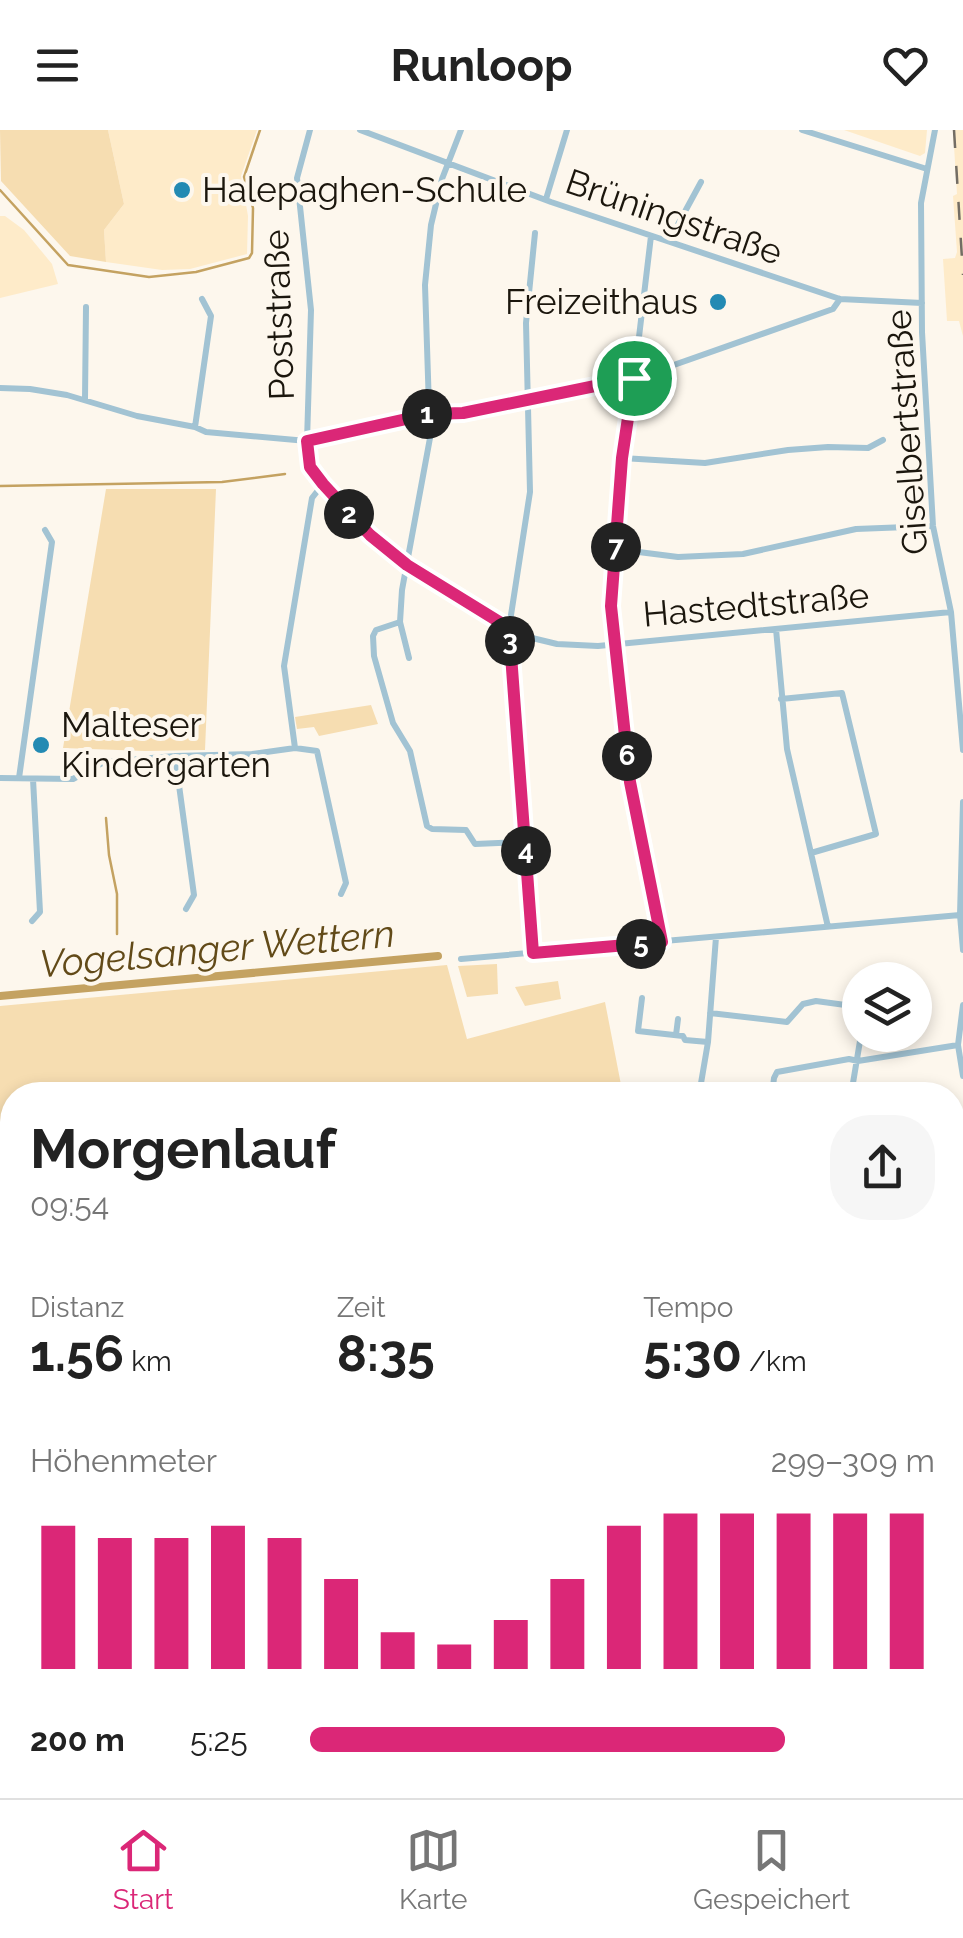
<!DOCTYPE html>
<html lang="de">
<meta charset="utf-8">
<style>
body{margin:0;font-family:Raleway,sans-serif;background:#f6f6f6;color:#222;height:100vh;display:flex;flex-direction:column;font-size:38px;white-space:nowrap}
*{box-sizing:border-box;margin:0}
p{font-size:32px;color:#767676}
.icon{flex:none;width:55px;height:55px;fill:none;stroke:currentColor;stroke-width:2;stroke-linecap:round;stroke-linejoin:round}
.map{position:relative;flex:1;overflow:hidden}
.sheet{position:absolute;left:0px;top:952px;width:965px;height:718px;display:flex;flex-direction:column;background:#fff;border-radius:40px 40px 0 0;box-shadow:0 5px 15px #0003}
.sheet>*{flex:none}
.tools{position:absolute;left:842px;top:832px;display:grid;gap:20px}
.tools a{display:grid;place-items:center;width:90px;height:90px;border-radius:50%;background:#fff;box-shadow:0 5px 15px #0003;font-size:50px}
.pin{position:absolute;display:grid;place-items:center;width:85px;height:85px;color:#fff;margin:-42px;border:5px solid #fff;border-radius:50%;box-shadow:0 2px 10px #0007}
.km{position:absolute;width:50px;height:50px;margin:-25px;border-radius:50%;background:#222;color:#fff;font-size:28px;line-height:50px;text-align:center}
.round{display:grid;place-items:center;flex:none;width:105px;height:105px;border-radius:40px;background:#f6f6f6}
.headline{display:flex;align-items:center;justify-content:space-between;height:170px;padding:0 30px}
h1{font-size:55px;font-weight:700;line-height:75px}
.figures{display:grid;grid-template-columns:repeat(3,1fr);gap:15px;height:170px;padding:10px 30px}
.figures div{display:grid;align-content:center}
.figures b{font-size:50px;font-weight:700}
.figures small{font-size:28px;font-weight:400}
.figures p{font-size:28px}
.chart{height:280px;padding:20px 30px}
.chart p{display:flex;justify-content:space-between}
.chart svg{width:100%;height:180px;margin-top:10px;stroke:#db2777;stroke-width:6}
ul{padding:0 30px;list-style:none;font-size:32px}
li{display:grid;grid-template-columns:160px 120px 1fr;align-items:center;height:75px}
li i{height:25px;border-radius:12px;background:#db2777}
header{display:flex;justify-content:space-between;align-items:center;height:130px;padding:0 30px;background:#fff;font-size:45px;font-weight:700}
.menu{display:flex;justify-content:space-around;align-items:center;height:140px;border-top:2px solid #e0e0e0;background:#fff;font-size:28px;color:#767676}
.menu a{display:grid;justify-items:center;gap:5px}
.menu .active{color:#db2777}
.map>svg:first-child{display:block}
.built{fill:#feebc9}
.green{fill:#f6ddb1}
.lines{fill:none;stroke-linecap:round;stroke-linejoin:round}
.stream{stroke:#c4a261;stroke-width:2.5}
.canal{stroke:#c4a261;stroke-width:8}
.minor{stroke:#a2c3d3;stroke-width:6}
.rail{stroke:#736d64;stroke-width:2.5;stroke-dasharray:18 18;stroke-linecap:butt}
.route-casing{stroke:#fff;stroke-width:20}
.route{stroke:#db2777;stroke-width:12}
.poi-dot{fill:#238ab3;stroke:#fdf7ed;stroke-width:4}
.labels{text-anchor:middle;stroke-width:8;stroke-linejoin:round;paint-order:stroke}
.poi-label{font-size:35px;fill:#1b160d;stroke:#fdf7ed;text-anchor:start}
.street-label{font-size:35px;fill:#1b160d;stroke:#fdf7ed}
.water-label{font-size:38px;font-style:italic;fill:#624a18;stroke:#fdf7ed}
</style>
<header><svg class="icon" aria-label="menu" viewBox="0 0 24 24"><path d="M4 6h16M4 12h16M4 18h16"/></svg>Runloop<svg class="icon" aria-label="heart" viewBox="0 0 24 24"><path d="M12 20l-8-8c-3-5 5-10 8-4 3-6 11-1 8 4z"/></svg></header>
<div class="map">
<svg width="963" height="1668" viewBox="0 0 963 1668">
<rect width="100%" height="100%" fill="#fdf7ed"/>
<!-- built -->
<path class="built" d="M108 0H257L241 46 248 86 247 124 190 139 162 140 106 132 104 100 124 74Z
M844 0H927L925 23 920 26Z
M953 0H963V206L959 191H947L943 129 955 128 957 122 953 66 957 64Z
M0 86H5L24 100 52 134 58 154 0 168Z"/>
<!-- green -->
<path class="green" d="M0 0H108L124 74 104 100 106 132 70 126 1 51Z
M106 359H216L205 620 145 621 63 618Z
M371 575 378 594 319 606 314 597 297 599 295 587Z
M497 834 498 864 467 867 458 836Z
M447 835 467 909 605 872 623 965H12V1056L0 1057V876Z
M558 851 561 869 525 876 515 857Z
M953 1187 963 1189V1509H952Z
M0 1202 12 1252V1482H0Z
M0 1488 12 1489V1658H952L953 1598H963V1668H0Z"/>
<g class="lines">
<!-- stream -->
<path class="stream" d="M0 60 68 135 149 147 196 142 249 128 252 123 253 78 244 47 260 0
M0 356 222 352 285 344
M106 688 109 725 117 764V804
M0 1202 12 1252
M0 1428 12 1429
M952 1510H963
M952 1622 963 1623
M344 1668 345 1658"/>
<!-- canal -->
<path class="canal" d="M0 866 438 826"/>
<!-- minor -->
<path class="minor" d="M310 0 297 48 311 180 307 311 310 337 370 405 407 435 509 498 528 507 557 514 598 516 951 482
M360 0 551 72 840 169 922 173
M802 0 927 39
M935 0 921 73 922 202 933 396 951 482 963 620
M546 69 567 0
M651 106 634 249 622 328 611 476 630 652 662 812
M669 111 701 52
M0 258 30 259 67 265 137 286 195 297 206 302 307 311 429 284 463 283 527 271 634 249 833 179 840 169
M85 269 86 177
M195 297 211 186 202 169
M622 328 705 333 788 320 828 317 868 318 883 310
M615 419 678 427 743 424 856 399 933 396
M400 492 376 500 373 506 374 526 393 593 410 621 427 696 432 699 466 700 475 714 525 712
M776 499 787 619 828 797
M409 528 400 492 402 460 430 308 425 155 431 95 442 49 461 0
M781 569 842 563 876 704 811 723
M295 618 317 621 346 753 341 764
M175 626 194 765 186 779
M0 648 73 649 104 632 175 626 252 624 295 618 284 536 312 368 323 354
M19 648 52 412 45 400
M963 672 960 785 963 820
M32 791 40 782 33 649
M533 823 509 498 530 362 526 193 535 103
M461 829 960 785
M642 868 638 901 683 906 685 910 708 912
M963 875 958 915 963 946
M710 883 787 892 803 874 816 871 860 877
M676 905 678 889
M631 961 661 965
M699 965 708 912 716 807
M772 965 774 948 777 942 849 929 858 931 958 915
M851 965 861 905
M952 1103 963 1101"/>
<!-- rail -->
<path class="rail" d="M954 0 963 145"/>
</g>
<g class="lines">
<defs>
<path id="route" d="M634 248 622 328 611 476 630 652 662 812 533 823 509 498 407 435 370 405 323 354 310 337 307 311 429 284 463 283Z"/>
</defs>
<!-- route casing -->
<use href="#route" class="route-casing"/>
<!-- route -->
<use href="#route" class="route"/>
</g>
<!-- markers -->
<g class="poi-dot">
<circle cx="182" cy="60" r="10"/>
<circle cx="718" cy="172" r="10"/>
<circle cx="41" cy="615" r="10"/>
</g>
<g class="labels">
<!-- poi labels -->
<g class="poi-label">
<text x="202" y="72">Halepaghen-Schule</text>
<text x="698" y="184" text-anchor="end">Freizeithaus</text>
<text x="61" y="607">Malteser<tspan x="61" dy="40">Kindergarten</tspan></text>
</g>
<!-- street labels -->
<g class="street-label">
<text transform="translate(674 87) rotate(19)" y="12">Brüningstraße</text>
<text transform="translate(279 185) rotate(-92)" y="12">Poststraße</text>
<text transform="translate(907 302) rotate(-94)" y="12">Giselbertstraße</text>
<text transform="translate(756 475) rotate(-5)" y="12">Hastedtstraße</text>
</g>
<!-- water labels -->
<g class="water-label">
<text transform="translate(217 819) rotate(-5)" y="13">Vogelsanger Wettern</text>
</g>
</g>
</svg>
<div class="tools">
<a><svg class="icon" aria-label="layers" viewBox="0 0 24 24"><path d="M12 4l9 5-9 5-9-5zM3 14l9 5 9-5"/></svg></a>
</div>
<div class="pin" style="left:634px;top:248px;background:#1e9e55"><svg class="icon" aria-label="arrive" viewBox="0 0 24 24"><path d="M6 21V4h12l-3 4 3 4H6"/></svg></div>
<b class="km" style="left:427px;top:284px">1</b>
<b class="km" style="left:349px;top:384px">2</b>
<b class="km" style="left:510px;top:511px">3</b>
<b class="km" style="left:526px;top:721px">4</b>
<b class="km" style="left:641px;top:814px">5</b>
<b class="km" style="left:627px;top:626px">6</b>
<b class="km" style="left:616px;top:417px">7</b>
<section class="sheet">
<div class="headline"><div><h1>Morgenlauf</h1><p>09:54</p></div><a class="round"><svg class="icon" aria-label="share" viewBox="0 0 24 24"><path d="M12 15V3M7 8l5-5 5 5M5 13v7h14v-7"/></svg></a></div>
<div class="figures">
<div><p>Distanz</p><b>1.56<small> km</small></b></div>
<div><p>Zeit</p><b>8:35</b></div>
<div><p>Tempo</p><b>5:30<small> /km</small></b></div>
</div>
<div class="chart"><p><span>Höhenmeter</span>299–309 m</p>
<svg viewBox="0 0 160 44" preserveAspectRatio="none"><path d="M5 44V9M15 44V12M25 44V12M35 44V9M45 44V12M55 44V22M65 44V35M75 44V38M85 44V32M95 44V22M105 44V9M115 44V6M125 44V6M135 44V6M145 44V6M155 44V6"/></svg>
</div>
<ul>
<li><b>200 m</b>5:25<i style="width:76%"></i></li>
</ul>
</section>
</div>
<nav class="menu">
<a class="active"><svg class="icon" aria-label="home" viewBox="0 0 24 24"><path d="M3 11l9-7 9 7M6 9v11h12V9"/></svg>Start</a>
<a><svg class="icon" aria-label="map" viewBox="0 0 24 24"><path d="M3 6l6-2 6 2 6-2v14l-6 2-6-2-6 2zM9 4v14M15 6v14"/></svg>Karte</a>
<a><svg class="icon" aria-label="saved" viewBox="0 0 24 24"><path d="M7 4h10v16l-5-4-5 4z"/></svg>Gespeichert</a>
</nav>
